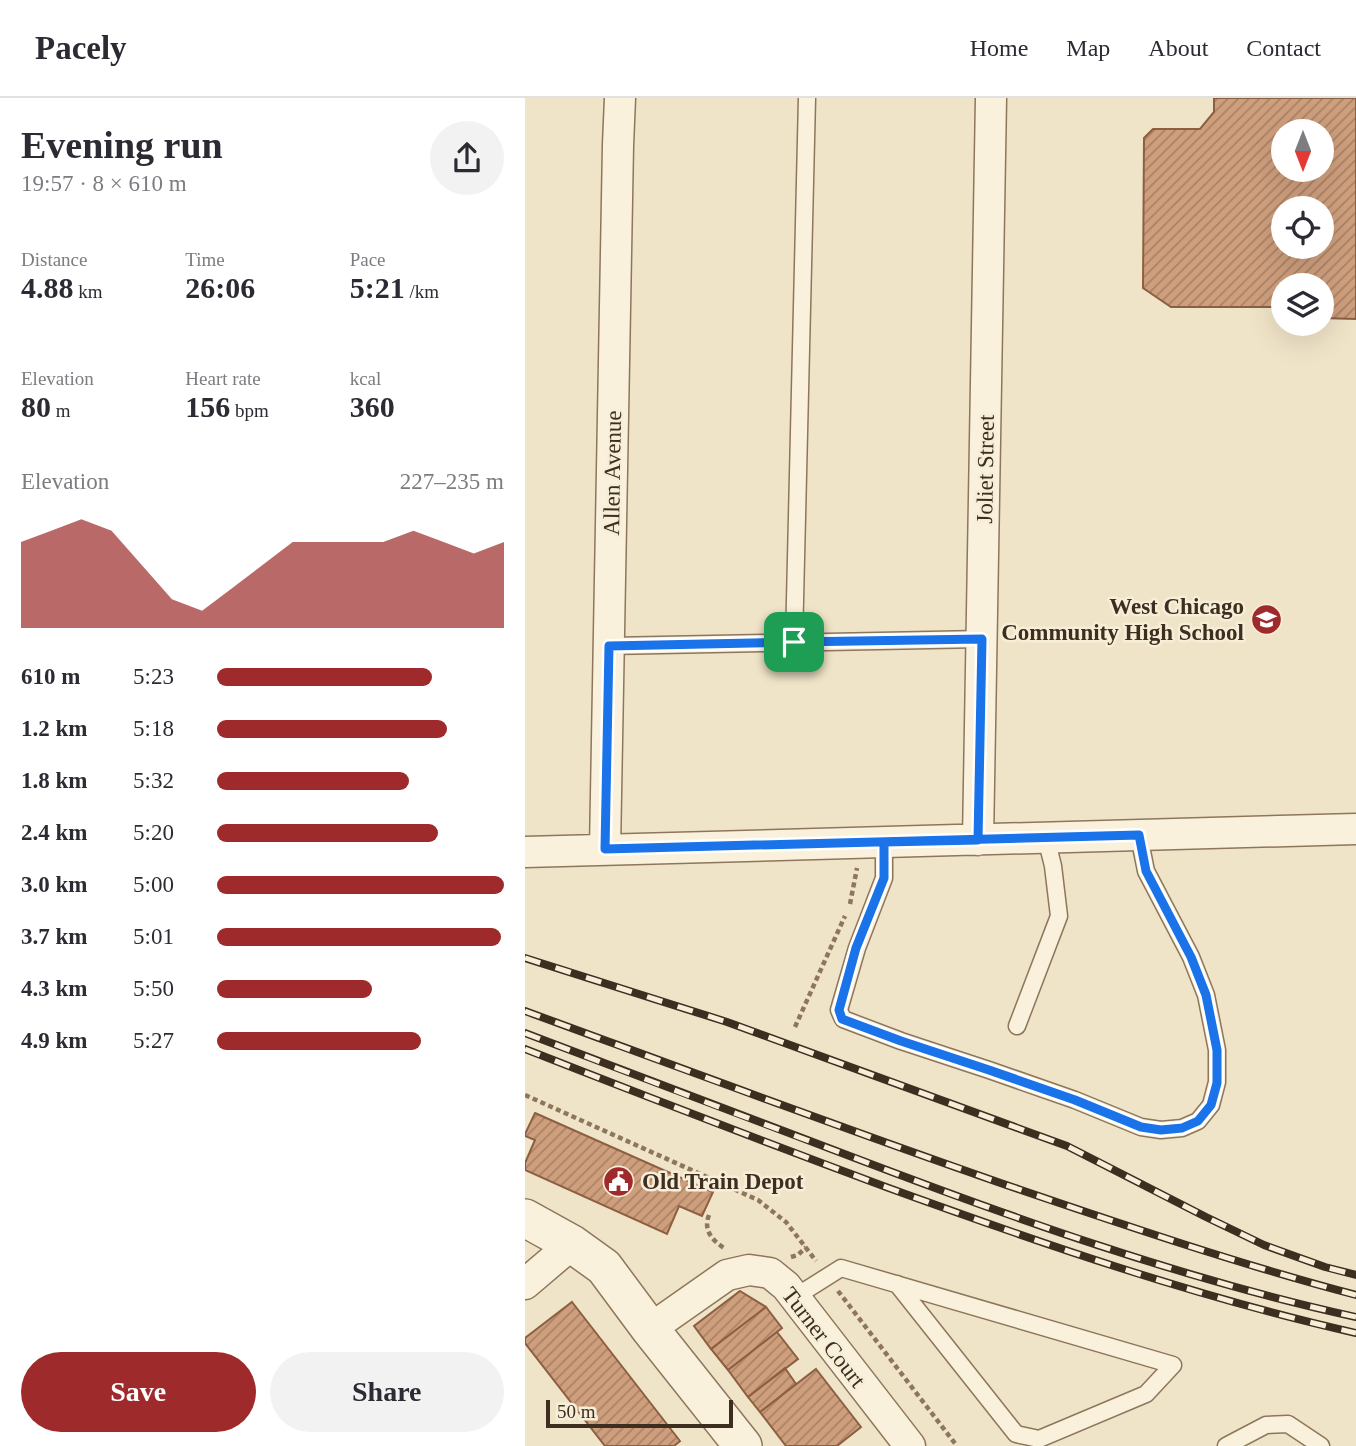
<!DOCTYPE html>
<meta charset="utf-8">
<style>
body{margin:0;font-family:"Times New Roman",serif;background:#f2f2f3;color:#2b2b33;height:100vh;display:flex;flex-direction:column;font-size:26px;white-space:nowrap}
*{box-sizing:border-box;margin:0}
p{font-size:23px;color:#7c7c81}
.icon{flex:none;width:38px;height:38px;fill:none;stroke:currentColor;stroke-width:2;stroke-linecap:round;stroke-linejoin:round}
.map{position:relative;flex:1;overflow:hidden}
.side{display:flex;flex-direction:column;background:#fff;width:525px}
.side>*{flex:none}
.needle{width:46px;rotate:180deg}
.controls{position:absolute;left:746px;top:21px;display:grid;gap:14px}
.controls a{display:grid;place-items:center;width:63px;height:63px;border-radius:50%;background:#fff;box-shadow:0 7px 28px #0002;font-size:35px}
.scale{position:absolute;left:21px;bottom:18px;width:187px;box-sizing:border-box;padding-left:7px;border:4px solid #3d2e20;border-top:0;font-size:19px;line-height:24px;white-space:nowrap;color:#3d2e20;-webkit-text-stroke:5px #f7eed8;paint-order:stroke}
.pin{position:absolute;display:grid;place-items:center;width:60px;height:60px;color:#fff;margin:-30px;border-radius:14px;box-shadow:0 4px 10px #0006}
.round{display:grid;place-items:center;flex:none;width:74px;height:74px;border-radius:37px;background:#f2f2f3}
.summary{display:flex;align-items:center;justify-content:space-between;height:119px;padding:0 21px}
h1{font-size:38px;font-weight:800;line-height:52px}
.figures{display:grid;grid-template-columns:repeat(3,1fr);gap:10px;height:119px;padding:7px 21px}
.figures div{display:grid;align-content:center}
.figures b{font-size:30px;font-weight:800}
.figures small{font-size:19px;font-weight:400}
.figures p{font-size:19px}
.chart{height:196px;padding:14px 21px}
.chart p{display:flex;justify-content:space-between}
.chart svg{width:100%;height:126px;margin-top:7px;fill:#9e2a2b;opacity:.7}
.cta{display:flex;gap:14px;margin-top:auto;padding:14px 21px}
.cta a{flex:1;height:80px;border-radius:42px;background:#9e2a2b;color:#fff;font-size:28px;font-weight:800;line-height:80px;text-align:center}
.cta a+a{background:#f2f2f3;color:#2b2b33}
ul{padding:0 21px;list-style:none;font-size:23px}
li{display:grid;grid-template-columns:112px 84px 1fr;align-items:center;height:52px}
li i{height:18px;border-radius:9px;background:#9e2a2b}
header{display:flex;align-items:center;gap:42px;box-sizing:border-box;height:98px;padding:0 35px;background:#fff;border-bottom:2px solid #e1e1e2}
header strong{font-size:33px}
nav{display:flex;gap:38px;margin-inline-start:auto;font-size:24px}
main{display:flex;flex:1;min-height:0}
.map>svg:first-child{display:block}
.building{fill:url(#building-hatch);stroke:#8d5f41;stroke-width:2;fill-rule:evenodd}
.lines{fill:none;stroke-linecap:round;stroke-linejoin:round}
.service-casing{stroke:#8d765c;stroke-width:19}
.minor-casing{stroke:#8d765c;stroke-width:33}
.tertiary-casing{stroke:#8d765c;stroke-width:40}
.path{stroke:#8d765c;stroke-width:4.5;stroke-dasharray:5 3.5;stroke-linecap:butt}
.service{stroke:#faf1dc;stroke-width:16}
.minor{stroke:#faf1dc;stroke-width:30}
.tertiary{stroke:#faf1dc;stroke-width:37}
.rail-casing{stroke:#3d2e20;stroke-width:8}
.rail{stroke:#f7eed8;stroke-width:5;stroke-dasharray:16;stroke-linecap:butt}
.route-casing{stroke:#fff;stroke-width:14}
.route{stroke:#1a73e8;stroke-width:9}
.labels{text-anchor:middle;stroke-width:5;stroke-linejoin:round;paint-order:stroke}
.street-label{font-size:23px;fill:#3d2e20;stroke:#f7eed8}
.poi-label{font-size:23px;font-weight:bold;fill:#3d2e20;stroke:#f7eed8;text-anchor:end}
</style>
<header>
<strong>Pacely</strong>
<nav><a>Home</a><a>Map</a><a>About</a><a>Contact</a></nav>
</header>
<main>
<section class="side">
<div class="summary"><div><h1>Evening run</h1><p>19:57 · 8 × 610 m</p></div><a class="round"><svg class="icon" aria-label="share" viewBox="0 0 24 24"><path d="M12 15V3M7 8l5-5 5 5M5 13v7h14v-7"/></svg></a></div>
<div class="figures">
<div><p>Distance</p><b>4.88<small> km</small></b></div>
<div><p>Time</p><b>26:06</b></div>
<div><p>Pace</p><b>5:21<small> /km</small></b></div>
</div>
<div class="figures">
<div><p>Elevation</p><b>80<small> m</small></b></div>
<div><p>Heart rate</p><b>156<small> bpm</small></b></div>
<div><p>kcal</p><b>360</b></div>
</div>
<div class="chart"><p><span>Elevation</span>227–235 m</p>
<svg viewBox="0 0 160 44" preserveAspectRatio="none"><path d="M0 44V14L10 10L20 6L30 10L40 22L50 34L60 38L70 30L80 22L90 14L100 14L110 14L120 14L130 10L140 14L150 18L160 14V44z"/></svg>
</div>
<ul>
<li><b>610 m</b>5:23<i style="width:75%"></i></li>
<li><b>1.2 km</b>5:18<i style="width:80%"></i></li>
<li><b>1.8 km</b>5:32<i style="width:67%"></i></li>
<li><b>2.4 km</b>5:20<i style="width:77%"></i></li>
<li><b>3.0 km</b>5:00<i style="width:100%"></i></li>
<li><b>3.7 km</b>5:01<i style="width:99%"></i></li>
<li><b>4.3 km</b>5:50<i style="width:54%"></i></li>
<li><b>4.9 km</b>5:27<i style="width:71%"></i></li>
</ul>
<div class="cta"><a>Save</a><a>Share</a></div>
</section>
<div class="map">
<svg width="831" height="1348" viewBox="0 0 831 1348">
<defs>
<pattern id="building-hatch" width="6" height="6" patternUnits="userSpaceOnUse" patternTransform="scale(1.75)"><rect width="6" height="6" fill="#cf9f7d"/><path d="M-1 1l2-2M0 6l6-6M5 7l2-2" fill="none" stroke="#a98266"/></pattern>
</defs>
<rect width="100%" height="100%" fill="#f0e4c8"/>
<!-- building -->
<path class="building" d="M689 0H831V221L796 220V187H758V209H646L618 190 619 40 628 31H675L689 14ZM758 33H796V72H758ZM758 110H796V149H758Z
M10 1015 188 1094 177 1118 154 1108 142 1136 0 1072V1065L10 1042 0 1038V1036Z
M215 1193 241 1209 186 1251 169 1228Z
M47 1204 155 1343 149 1348H80L0 1245V1240Z
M241 1209 257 1230 203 1272 186 1251Z
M252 1234 273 1261 223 1299 203 1272Z
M260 1270 271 1286 235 1314 223 1299Z
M291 1271 336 1329 312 1348H261L235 1314Z"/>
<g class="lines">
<defs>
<path id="service" d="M269 544 282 0
M84 548 457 541
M359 744V780L332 850 314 912 318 921 376 943 464 972 550 1002 616 1029 636 1032 657 1030 673 1023 686 1007 692 984V952L681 897 666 859 621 773 614 738
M492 928 534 818 528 768 521 740
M270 1199 316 1170 648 1267 621 1296 514 1341 491 1336 372 1186
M701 1348 741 1327 763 1326 796 1348"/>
<path id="minor" d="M453 742 466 0
M80 751 93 47 95 0
M0 754 831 731
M0 1186 47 1146
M125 1231 202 1177 224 1172 245 1175 261 1188 385 1348"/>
<path id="tertiary" d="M0 1120 47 1146 79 1169 125 1231 218 1348"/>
</defs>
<!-- service casing -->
<use href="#service" class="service-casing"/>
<!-- minor casing -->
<use href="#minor" class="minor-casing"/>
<!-- tertiary casing -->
<use href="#tertiary" class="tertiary-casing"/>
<!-- path -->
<path class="path" d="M325 806 332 770
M270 929 320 818
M0 997 233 1102 261 1124 291 1163
M184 1117C178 1132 187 1142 199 1150
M266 1159 273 1157 281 1149
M313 1193 432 1348"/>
<!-- service -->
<use href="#service" class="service"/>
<!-- minor -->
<use href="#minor" class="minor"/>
<!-- tertiary -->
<use href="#tertiary" class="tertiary"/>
<defs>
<path id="rail" d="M0 860 202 924 542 1048 681 1119 739 1147 800 1169 831 1177
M0 913C164 973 328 1034 493 1091 605 1129 717 1167 831 1197
M0 935C107 976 214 1017 322 1057 488 1120 657 1181 831 1219
M0 951C120 998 240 1044 361 1089 515 1145 671 1199 831 1235"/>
</defs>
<!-- rail casing -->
<use href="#rail" class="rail-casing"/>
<!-- rail -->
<use href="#rail" class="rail"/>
</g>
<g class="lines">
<defs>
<path id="route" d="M269 544 84 548 80 751C258 747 436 742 614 737L621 773 666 859 681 897 692 952V985L686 1007 673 1023 657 1030 636 1032 616 1029 550 1002 464 972 376 943 317 921 314 912 331 850 359 780V744L453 742 457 541 269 544"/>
</defs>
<!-- route casing -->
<use href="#route" class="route-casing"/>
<!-- route -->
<use href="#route" class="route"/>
</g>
<!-- icons -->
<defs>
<symbol id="school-disc" viewBox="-11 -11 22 22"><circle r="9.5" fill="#9e2a2b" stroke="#f7eed8"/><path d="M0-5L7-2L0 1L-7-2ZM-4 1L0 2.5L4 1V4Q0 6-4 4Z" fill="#fff"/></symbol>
<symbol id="civic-disc" viewBox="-11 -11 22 22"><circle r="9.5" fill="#9e2a2b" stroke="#f7eed8"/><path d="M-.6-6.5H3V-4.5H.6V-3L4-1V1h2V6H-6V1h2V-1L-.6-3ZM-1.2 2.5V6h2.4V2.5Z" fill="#fff"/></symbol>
</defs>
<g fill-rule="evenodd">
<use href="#school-disc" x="724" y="504" width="35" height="35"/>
<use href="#civic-disc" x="76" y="1066" width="35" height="35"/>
</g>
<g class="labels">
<!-- street labels -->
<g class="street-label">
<text transform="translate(460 371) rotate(-89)" y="8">Joliet Street</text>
<text transform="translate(87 375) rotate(-89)" y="8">Allen Avenue</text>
<text transform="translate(299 1239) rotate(52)" y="8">Turner Court</text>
</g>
<!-- poi labels -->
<g class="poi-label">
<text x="719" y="516">West Chicago<tspan x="719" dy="26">Community High School</tspan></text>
<text x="117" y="1091" text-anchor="start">Old Train Depot</text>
</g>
</g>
</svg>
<div class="controls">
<a><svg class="needle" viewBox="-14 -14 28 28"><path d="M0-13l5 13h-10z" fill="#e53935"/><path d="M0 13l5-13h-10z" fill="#7c7c81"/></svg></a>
<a><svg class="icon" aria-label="locate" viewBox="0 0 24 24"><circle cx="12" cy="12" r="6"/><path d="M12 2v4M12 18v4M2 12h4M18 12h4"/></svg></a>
<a><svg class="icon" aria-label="layers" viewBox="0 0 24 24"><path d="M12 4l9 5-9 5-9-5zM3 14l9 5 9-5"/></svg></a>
</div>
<div class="scale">50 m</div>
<div class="pin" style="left:269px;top:544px;background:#1e9e55"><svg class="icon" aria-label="arrive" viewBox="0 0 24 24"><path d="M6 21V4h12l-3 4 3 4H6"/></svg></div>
</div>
</main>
